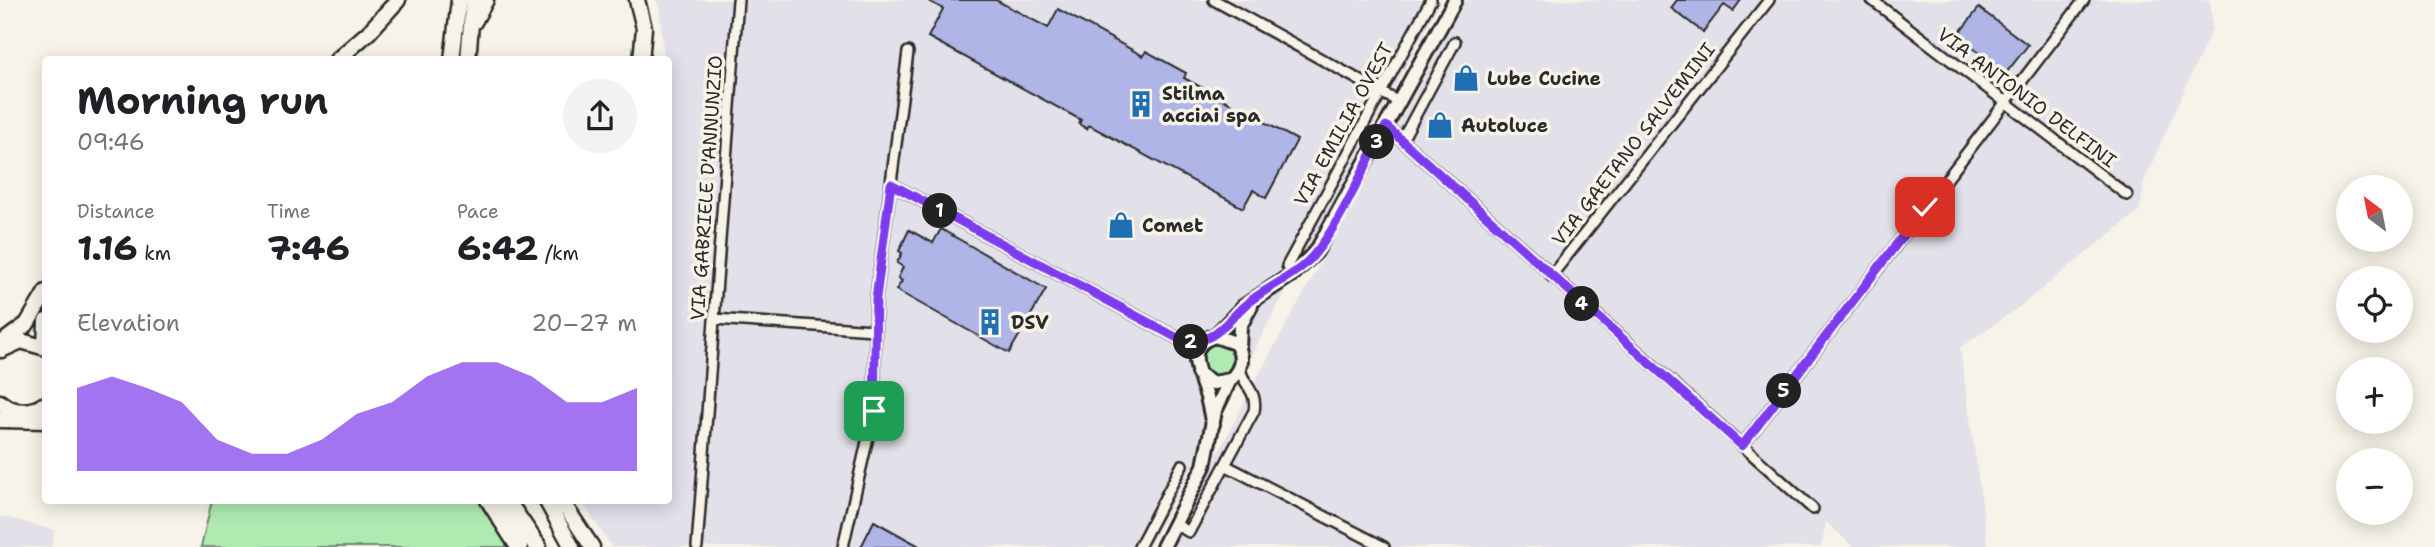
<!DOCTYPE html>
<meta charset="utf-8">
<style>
body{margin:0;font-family:"Shantell Sans",sans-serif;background:#f2f2f2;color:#202124;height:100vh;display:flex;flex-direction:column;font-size:26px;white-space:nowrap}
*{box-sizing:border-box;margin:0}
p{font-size:23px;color:#757577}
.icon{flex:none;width:38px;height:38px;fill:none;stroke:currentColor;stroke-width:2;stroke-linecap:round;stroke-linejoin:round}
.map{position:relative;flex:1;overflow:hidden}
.side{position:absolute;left:42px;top:56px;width:630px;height:448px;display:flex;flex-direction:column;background:#fff;border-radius:7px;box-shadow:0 4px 18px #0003}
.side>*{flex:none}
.needle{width:46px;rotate:328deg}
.tools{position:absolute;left:2336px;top:175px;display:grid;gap:14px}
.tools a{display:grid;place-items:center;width:77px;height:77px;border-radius:50%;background:#fff;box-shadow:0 4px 18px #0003;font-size:35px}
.pin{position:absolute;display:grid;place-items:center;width:60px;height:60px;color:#fff;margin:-30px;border-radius:14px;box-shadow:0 4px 10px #0006}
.km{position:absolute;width:35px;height:35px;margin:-18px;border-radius:50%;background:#222;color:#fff;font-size:19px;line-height:35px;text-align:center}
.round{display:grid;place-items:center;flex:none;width:74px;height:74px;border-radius:37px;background:#f2f2f2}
.summary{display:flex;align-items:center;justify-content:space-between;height:119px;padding:0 35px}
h1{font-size:38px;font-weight:700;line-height:52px}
.figures{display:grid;grid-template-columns:repeat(3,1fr);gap:10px;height:119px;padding:7px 35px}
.figures div{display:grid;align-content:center}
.figures b{font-size:35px;font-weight:700}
.figures small{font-size:19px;font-weight:400}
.figures p{font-size:19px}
.chart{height:196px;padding:14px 35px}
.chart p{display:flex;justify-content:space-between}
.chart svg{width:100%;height:126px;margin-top:7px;fill:#7c3aed;opacity:.7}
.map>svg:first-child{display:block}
.built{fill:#e2e0e8}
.green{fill:#afebb1;stroke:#6d8b6e;stroke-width:2}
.building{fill:#b0b5e7;stroke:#2b2b2b;stroke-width:2}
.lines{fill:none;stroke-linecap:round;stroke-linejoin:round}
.minor-casing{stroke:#2b2b2b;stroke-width:14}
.secondary-casing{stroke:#2b2b2b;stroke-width:18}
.trunk-casing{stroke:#2b2b2b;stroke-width:19}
.motorway-casing{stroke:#2b2b2b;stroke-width:21}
.minor{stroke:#f7f3e8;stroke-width:9}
.secondary{stroke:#f7f3e8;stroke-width:12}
.trunk{stroke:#f7f3e8;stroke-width:14}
.motorway{stroke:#f7f3e8;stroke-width:16}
.route-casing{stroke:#fff;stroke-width:14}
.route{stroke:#7c3aed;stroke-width:9}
.labels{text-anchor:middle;stroke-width:7;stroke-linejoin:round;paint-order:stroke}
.poi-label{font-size:19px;font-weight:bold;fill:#2b2b2b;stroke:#f7f3e8;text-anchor:start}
.street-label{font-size:19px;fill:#2b2b2b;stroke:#f7f3e8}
</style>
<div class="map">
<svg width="2435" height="547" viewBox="0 0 2435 547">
<rect width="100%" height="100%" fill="#f7f3e8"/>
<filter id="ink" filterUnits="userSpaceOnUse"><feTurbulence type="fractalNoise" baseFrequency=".0143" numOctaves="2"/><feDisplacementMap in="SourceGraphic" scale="14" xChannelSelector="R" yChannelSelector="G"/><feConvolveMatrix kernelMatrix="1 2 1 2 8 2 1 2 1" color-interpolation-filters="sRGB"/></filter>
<g filter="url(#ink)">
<!-- built -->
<path class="built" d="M655 0H1441L1149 547H612L581 501 668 500V60L664 59 659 6Z
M1466 0H2210L2212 28 2144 181 2140 210 2019 307 1960 348 1988 547H1854L1826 522 1821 547H1170L1253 385Z
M0 516 55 530 51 547H0Z"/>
<!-- green -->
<path class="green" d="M1201 359a16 16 0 1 1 32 0a16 16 0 1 1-32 0Z
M212 500 518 501 536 547H201Z"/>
<!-- building -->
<path class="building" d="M927 0H996L1048 28 1058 9 1143 56 1146 51 1186 73 1184 78 1297 140 1266 198 1253 190 1243 208 1089 125 1087 129 1079 124 1081 120 928 37 943 9Z
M1677 0H1741L1733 11 1724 5 1703 32 1671 8Z
M1979 8 2028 45 2006 73 1957 36Z
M941 229 1046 289 1009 353 896 290 902 281 898 278 903 267 897 263 902 253 899 251 909 230 933 243Z
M874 521 921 547H861Z"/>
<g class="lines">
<defs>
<path id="minor" d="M1214 0 1399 102
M1872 0 2127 195
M1386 126 1813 509
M1402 140 1455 42
M891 184 1181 340 1202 341
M1287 266 1431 0
M1551 276 1769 0
M714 319 874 330
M1742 446 2084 0
M1225 465 1384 547
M1175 524 1189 532 1254 411C1258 391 1243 386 1240 368
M697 547 738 0
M843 547 874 411 876 298 908 52
M1139 547 1182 465"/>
<path id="secondary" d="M1215 336 1243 307 1294 273 1316 252 1455 0
M1239 349 1240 326 1251 306
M1198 373 1213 383 1230 380C1242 369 1245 356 1235 343L1215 336C1184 344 1198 370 1205 391 1209 402 1210 413 1213 424
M1163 547 1204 466 1215 411 1230 380"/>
<path id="trunk" d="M637 0 644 28 641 60
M474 22 486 0
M337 60 369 32 398 0
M452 60 459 0
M468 60 473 0
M0 344 27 324 46 292
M45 348 46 321
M1 350 21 341 46 348
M0 402C14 414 30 413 46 404
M546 500 572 547
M561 500 592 547"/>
<path id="motorway" d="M43 406H46
M0 419 46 420
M489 500 519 547
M506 500 538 547"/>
</defs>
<!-- minor casing -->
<use href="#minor" class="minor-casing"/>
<!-- secondary casing -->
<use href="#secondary" class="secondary-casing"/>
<!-- trunk casing -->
<use href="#trunk" class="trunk-casing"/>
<!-- motorway casing -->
<use href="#motorway" class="motorway-casing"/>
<!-- minor -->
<use href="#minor" class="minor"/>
<!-- secondary -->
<use href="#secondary" class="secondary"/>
<!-- trunk -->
<use href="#trunk" class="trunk"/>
<!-- motorway -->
<use href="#motorway" class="motorway"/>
</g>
</g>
<g class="lines" filter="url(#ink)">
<defs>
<path id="route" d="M874 411 876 298 891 184 1181 340C1211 346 1223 326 1243 307 1261 290 1286 281 1305 264 1336 236 1365 164 1386 126L1742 446 1925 207"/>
</defs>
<!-- route casing -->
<use href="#route" class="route-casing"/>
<!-- route -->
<use href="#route" class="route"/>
</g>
<!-- icons -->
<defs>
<symbol id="shop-bare" viewBox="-9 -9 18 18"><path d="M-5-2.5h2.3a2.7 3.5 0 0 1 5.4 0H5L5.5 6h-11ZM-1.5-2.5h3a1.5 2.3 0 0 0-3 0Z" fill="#1f6fb2" stroke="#f7f3e8" stroke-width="2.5" paint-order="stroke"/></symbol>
<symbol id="building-bare" viewBox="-9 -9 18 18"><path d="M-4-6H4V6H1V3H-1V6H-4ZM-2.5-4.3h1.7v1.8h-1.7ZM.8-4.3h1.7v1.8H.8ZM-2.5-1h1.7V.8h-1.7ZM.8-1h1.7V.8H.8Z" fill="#1f6fb2" stroke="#f7f3e8" stroke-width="2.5" paint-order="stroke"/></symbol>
</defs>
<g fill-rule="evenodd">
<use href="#shop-bare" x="1447" y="59" width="38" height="38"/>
<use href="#building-bare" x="1122" y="85" width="38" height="38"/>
<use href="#shop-bare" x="1421" y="106" width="38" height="38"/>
<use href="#shop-bare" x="1102" y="206" width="38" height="38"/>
<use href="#building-bare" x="971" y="303" width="38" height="38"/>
</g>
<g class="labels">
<!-- poi labels -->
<g class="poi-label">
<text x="1487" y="85">Lube Cucine</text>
<text x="1162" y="100">Stilma<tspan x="1162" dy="22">acciai spa</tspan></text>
<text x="1461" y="132">Autoluce</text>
<text x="1142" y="232">Comet</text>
<text x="1011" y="329">DSV</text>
</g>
<!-- street labels -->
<g class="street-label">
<text transform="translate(2027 97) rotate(37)" y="7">VIA ANTONIO DELFINI</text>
<text transform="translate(1343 124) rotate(-61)" y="7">VIA EMILIA OVEST</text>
<text transform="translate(1633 144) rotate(-52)" y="7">VIA GAETANO SALVEMINI</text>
<text transform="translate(706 188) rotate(-86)" y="7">VIA GABRIELE D'ANNUNZIO</text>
</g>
</g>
</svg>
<div class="tools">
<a><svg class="needle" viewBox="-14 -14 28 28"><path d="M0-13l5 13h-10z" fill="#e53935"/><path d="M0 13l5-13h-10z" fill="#757577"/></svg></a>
<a><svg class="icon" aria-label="locate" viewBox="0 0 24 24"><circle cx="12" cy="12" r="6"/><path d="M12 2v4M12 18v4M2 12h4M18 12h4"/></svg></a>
<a>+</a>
<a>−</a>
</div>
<div class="pin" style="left:874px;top:411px;background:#1e9e55"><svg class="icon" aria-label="arrive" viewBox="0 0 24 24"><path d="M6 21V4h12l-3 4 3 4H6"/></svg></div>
<div class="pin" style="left:1925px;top:207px;background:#d93025"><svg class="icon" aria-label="check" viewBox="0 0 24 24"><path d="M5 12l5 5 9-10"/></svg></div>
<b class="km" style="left:940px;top:211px">1</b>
<b class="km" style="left:1191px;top:342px">2</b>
<b class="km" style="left:1377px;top:142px">3</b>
<b class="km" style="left:1582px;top:304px">4</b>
<b class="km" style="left:1784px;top:391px">5</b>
<section class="side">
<div class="summary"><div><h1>Morning run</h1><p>09:46</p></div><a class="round"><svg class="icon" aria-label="share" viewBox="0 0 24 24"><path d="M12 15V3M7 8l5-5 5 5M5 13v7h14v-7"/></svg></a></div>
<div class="figures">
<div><p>Distance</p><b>1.16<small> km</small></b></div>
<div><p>Time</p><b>7:46</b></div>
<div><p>Pace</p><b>6:42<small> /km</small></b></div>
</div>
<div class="chart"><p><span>Elevation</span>20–27 m</p>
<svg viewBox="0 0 160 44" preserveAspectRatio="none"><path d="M0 44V15L10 11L20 15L30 20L40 33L50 38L60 38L70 33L80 24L90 20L100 11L110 6L120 6L130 11L140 20L150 20L160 15V44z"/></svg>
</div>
</section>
</div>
